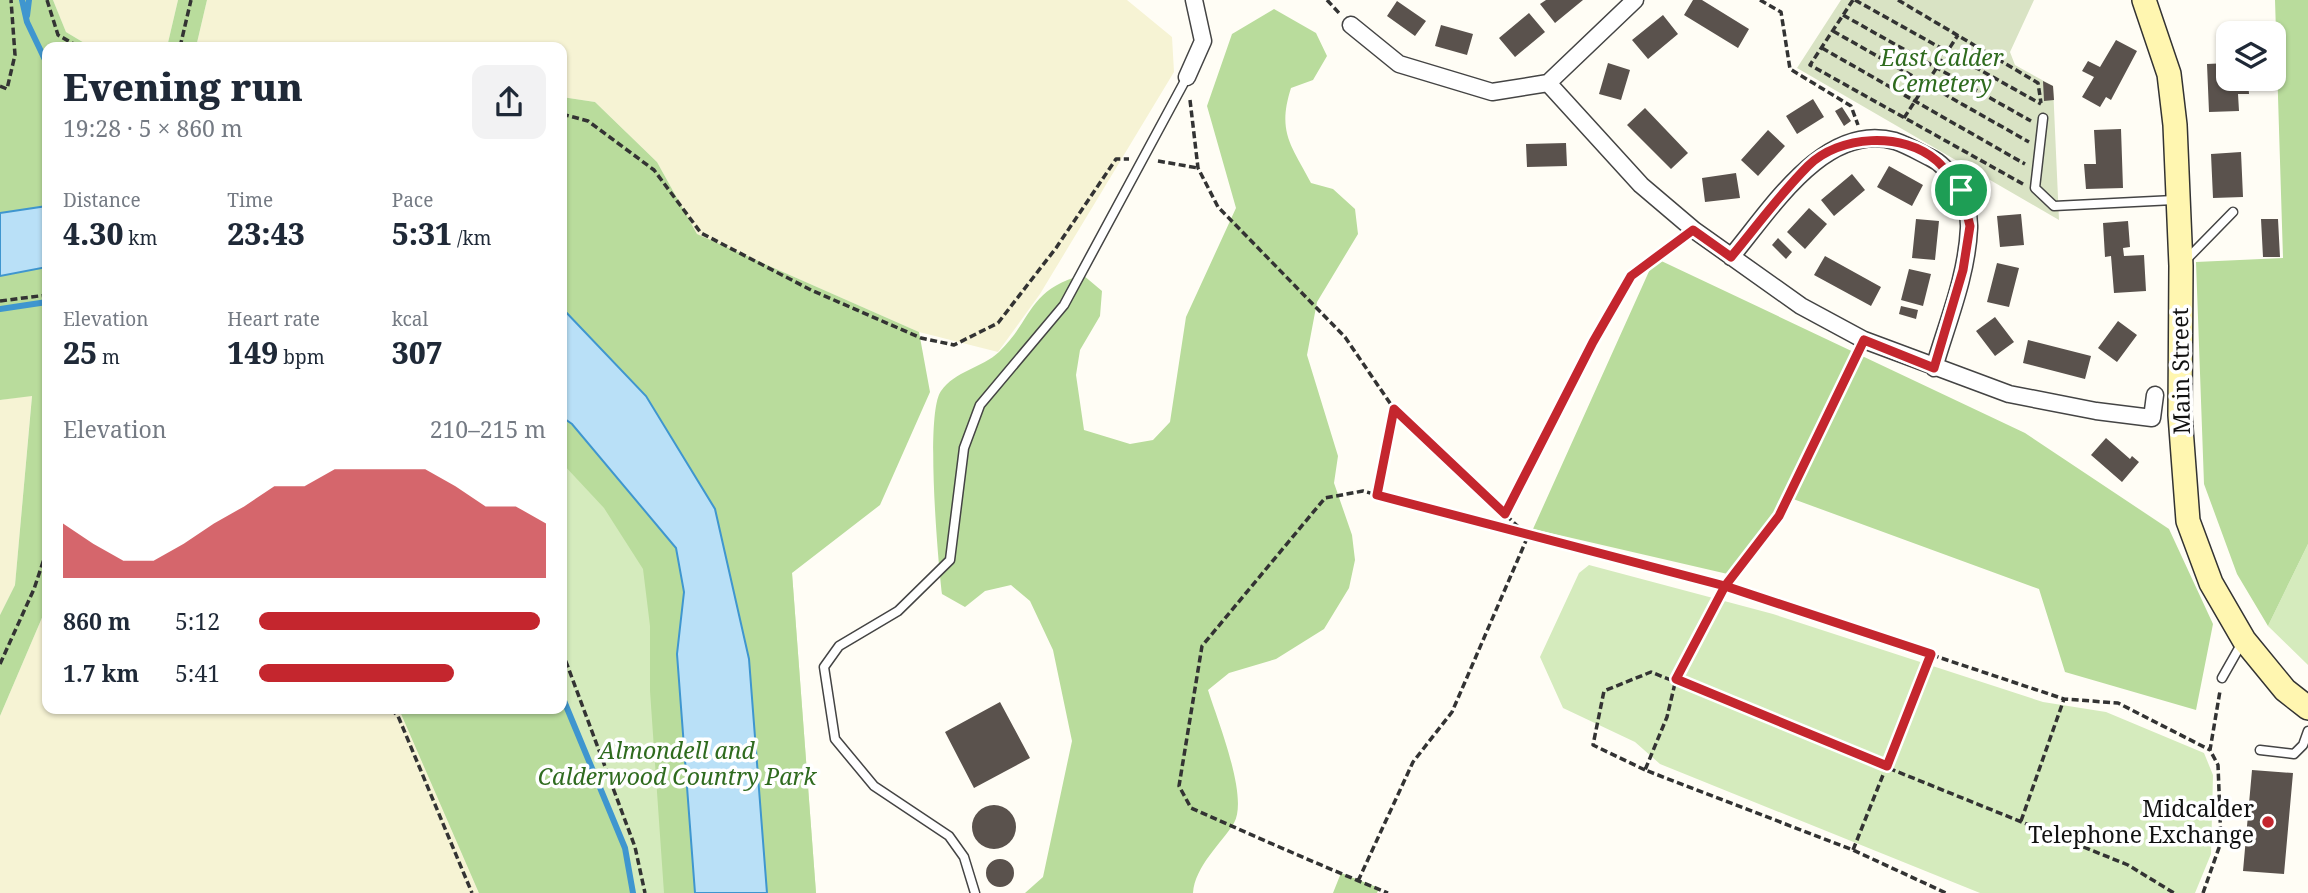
<!DOCTYPE html>
<meta charset="utf-8">
<style>
body{margin:0;font-family:"Noto Serif",serif;background:#f2f2f3;color:#1f2937;height:100vh;display:flex;flex-direction:column;font-size:26px;white-space:nowrap}
*{box-sizing:border-box;margin:0}
p{font-size:23px;color:#747a83}
.icon{flex:none;width:38px;height:38px;fill:none;stroke:currentColor;stroke-width:2;stroke-linecap:round;stroke-linejoin:round}
.map{position:relative;flex:1;overflow:hidden}
.sheet{position:absolute;left:42px;top:42px;width:525px;height:672px;display:flex;flex-direction:column;background:#fff;border-radius:14px;box-shadow:0 2px 5px #0004}
.sheet>*{flex:none}
.controls{position:absolute;left:2216px;top:21px;display:grid;gap:14px}
.controls a{display:grid;place-items:center;width:70px;height:70px;border-radius:14px;background:#fff;box-shadow:0 2px 5px #0004;font-size:35px}
.pin{position:absolute;display:grid;place-items:center;width:60px;height:60px;color:#fff;margin:-30px;border:4px solid #fff;border-radius:50%;box-shadow:0 2px 7px #0007}
.round{display:grid;place-items:center;flex:none;width:74px;height:74px;border-radius:14px;background:#f2f2f3}
.summary{display:flex;align-items:center;justify-content:space-between;height:119px;padding:0 21px}
h1{font-size:38px;font-weight:800;line-height:52px}
.figures{display:grid;grid-template-columns:repeat(3,1fr);gap:10px;height:119px;padding:7px 21px}
.figures div{display:grid;align-content:center}
.figures b{font-size:30px;font-weight:800}
.figures small{font-size:19px;font-weight:400}
.figures p{font-size:19px}
.chart{height:196px;padding:14px 21px}
.chart p{display:flex;justify-content:space-between}
.chart svg{width:100%;height:126px;margin-top:7px;fill:#c4262e;opacity:.7}
ul{padding:0 21px;list-style:none;font-size:23px}
li{display:grid;grid-template-columns:112px 84px 1fr;align-items:center;height:52px}
li i{height:18px;border-radius:9px;background:#c4262e}
.map>svg:first-child{display:block}
.farmland{fill:#f6f3d4}
.green{fill:#d5ebbd}
.forest{fill:#b9dc9c}
.cemetery{fill:#d9e3c4}
.water{fill:#b9e0f7;stroke:#3f96cf;stroke-width:2}
.lines{fill:none;stroke-linecap:round;stroke-linejoin:round}
.stream{stroke:#3f96cf;stroke-width:6}
.building{fill:#5a524d}
.service-casing{stroke:#444;stroke-width:11}
.minor-casing{stroke:#444;stroke-width:19}
.secondary-casing{stroke:#333;stroke-width:26}
.path{stroke:#333;stroke-width:3.5;stroke-dasharray:7 3.5;stroke-linecap:butt}
.service{stroke:#fff;stroke-width:8}
.minor{stroke:#fff;stroke-width:16}
.secondary{stroke:#fff6b0;stroke-width:23}
.route-casing{stroke:#fff;stroke-width:14}
.route{stroke:#c4262e;stroke-width:9}
.poi-dot{fill:#c4262e;stroke:#fff;stroke-width:2.5}
.labels{text-anchor:middle;stroke-width:7;stroke-linejoin:round;paint-order:stroke}
.park-label{font-size:23px;font-style:italic;fill:#2f6b1f;stroke:#fff}
.street-label{font-size:23px;fill:#111;stroke:#fff}
.poi-label{font-size:23px;fill:#111;stroke:#fff;text-anchor:end}
</style>
<div class="map">
<svg width="2308" height="893" viewBox="0 0 2308 893">
<rect width="100%" height="100%" fill="#fffdf5"/>
<!-- farmland -->
<path class="farmland" d="M53 0H178L167 47H91L66 32Z
M207 0H1127L1172 37 1174 72 1040 294 998 352 919 332 697 234 657 162 595 102 562 97V47H196Z
M32 395 15 585 0 615V400Z
M47 606V709H399L479 893H0V716Z"/>
<!-- green -->
<path class="green" d="M562 351 792 573 816 893H479L399 709H562Z
M2308 544V665L2268 626Z
M1589 565 1773 614 2043 702 2106 712 2204 753 2213 775 2211 854 2195 893H1980L1660 764 1635 742 1563 708 1540 657 1579 573Z"/>
<!-- forest -->
<path class="forest" d="M0 0H53L66 32 91 47H47V206L0 213Z
M178 0H207L196 47H167Z
M2275 0H2308V544L2268 626 2237 574 2204 484 2196 262 2283 258Z
M1274 9 1316 33 1327 56 1313 80 1291 88C1277 132 1291 145 1311 183L1333 189 1355 209 1358 234 1317 302 1307 355 1338 456 1334 483 1352 535 1355 560 1349 588 1324 629 1276 659 1229 673 1208 690C1217 719 1249 797 1234 823 1221 844 1195 866 1193 893H1025L1043 877 1072 741 1053 650 1030 601 1011 585 985 591 965 607 942 594C938 561 925 413 941 391 955 371 982 368 999 352 1034 318 1027 290 1083 275L1102 291 1100 316 1080 350 1076 375 1084 430 1130 444 1153 440 1170 422 1186 317 1236 208 1207 106 1232 34Z
M562 97 595 102 657 162 697 234 919 332 930 392 880 505 792 573 816 893H767L749 659 646 396 562 308Z
M1655 258 2025 433 2169 529 2213 624 2196 710 2065 672 2039 589 1785 496 1732 575 1533 529Z
M47 267V606L0 716V615L15 585 32 396 0 400V276Z
M562 417 572 424 676 548 684 592 677 654 695 893H664L650 691V626L643 569 604 508 562 463Z
M562 696 625 848 633 893H479L399 709H562Z
M1341 873 1379 888 1377 893H1333Z"/>
<!-- cemetery -->
<path class="cemetery" d="M1841 0H2034L2010 52 2015 65 2053 86 2059 220 1797 68Z"/>
<!-- water -->
<path class="water" d="M47 206V267L0 276V213Z
M562 308 646 396 715 509 749 659 767 893H695L677 654 684 592 676 548 572 424 562 417Z"/>
<g class="lines">
<!-- stream -->
<path class="stream" d="M22 0 27 22 47 64
M27 16 29 0
M0 309 47 302
M562 696 625 848 633 893"/>
</g>
<!-- building -->
<path class="building" d="M1546 0H1583L1555 23 1540 4Z
M1693 0H1702L1749 29 1738 48 1684 15Z
M1397 1 1426 21 1415 36 1387 16Z
M1529 13 1545 32 1515 57 1499 38Z
M1663 15 1678 34 1648 59 1632 40Z
M1441 25 1473 34 1467 55 1435 46Z
M2116 40 2137 51 2111 100 2106 97 2100 107 2082 97 2094 77 2082 71 2088 61 2100 67Z
M1608 63 1630 70 1621 100 1599 94Z
M2228 63V79H2248L2249 94H2238L2239 111 2209 112 2207 64Z
M2043 81 2053 86 2054 100 2044 101Z
M1813 99 1824 117 1797 134 1786 116Z
M1842 107 1851 121 1844 126 1835 111Z
M1645 108 1688 153 1671 169 1627 125Z
M2121 129 2123 188 2086 189 2084 164H2096L2094 130Z
M1768 130 1785 146 1758 176 1741 160Z
M1566 143 1567 166 1527 167 1526 144Z
M2241 152 2243 197 2213 198 2211 154Z
M1889 166 1923 185 1912 206 1877 187Z
M1736 173 1740 198 1705 202 1702 178Z
M1852 174 1865 190 1834 216 1821 200Z
M1809 208 1827 224 1805 249 1787 232Z
M2021 214 2024 245 2000 247 1997 216Z
M1916 219 1939 221 1935 260 1912 258Z
M2261 219H2278L2280 257H2263Z
M2128 221 2130 247 2123 248 2124 256 2144 255 2146 291 2114 293 2111 256 2105 257 2103 223Z
M1778 238 1792 252 1786 259 1772 245Z
M1825 256 1881 287 1871 306 1814 275Z
M1997 263 2019 268 2009 307 1987 302Z
M1909 269 1931 274 1923 306 1901 300Z
M1901 306 1918 310 1916 319 1899 314Z
M1995 317 2014 342 1995 356 1976 331Z
M2118 321 2137 335 2117 362 2098 348Z
M2028 340 2091 356 2085 379 2023 363Z
M2106 438 2130 459 2132 456 2139 462 2122 482 2091 455Z
M1000 702 1030 758 974 788 945 732Z
M2252 770 2293 773 2284 874 2243 871Z
M972 827a22 22 0 1 1 44 0a22 22 0 1 1-44 0Z
M986 873a14 14 0 1 1 28 0a14 14 0 1 1-28 0Z"/>
<g class="lines">
<defs>
<path id="service" d="M2043 118 2035 188 2054 206 2174 200
M2186 260 2233 212
M2222 678 2243 641
M2260 750 2294 754 2303 745 2308 731
M975 893 964 857 949 836 874 786 835 739 824 667 839 646 898 611 950 560 964 448 980 405 1064 305 1187 77"/>
<path id="minor" d="M1351 25 1399 64 1492 92 1548 83
M1187 77 1203 41 1194 0
M1548 83 1641 185 1694 230 1801 306 1864 340 2009 394 2096 411 2152 418 2155 395
M1548 83 1635 0
M1731 257C1770 211 1824 121 1895 141 1907 145 1919 152 1929 157 1952 167 1970 204 1969 228 1967 276 1947 323 1934 368"/>
<path id="secondary" d="M2144 0 2169 74 2175 125 2181 266 2180 415 2188 521 2211 583 2244 640 2285 690 2308 708"/>
</defs>
<!-- service casing -->
<use href="#service" class="service-casing"/>
<!-- minor casing -->
<use href="#minor" class="minor-casing"/>
<!-- secondary casing -->
<use href="#secondary" class="secondary-casing"/>
<!-- path -->
<path class="path" d="M47 0 58 35 79 47
M1327 0 1340 14
M1760 0 1781 12 1790 69 1851 106 1858 125
M1853 0 1810 65 2023 184
M1855 0 2041 104
M1898 0 2038 83 2041 103
M1843 15 2031 121
M1833 31 2029 142
M180 47 191 0
M1822 48 2025 164
M0 86 7 89 15 55 11 0
M1190 100 1198 168 1218 207 1345 337 1394 409 1528 536 1725 586 2064 699 2118 703 2210 750
M562 114 588 121 654 170 701 233 811 290 921 338 954 345 998 323 1056 248 1116 159H1129
M1904 118 1958 35
M1158 161 1198 168
M0 301 47 295
M1857 354 1779 516 1725 586 1676 679 1667 717 1645 770 1853 850 1946 893
M1376 495 1394 409
M1505 514 1593 342 1631 276 1680 240
M562 651 635 847 645 893
M0 664 34 589 47 550
M391 709 398 716 472 893
M1645 770 1593 745 1604 691 1651 672 2128 865 2174 893
M2021 821 2064 699
M1853 850 1931 655
M1358 881 1413 762 1452 712 1528 536 1363 491 1325 498 1202 646 1179 786 1191 808C1256 837 1322 866 1388 893
M2203 893 2221 842 2218 765 2210 750 2220 691"/>
<!-- service -->
<use href="#service" class="service"/>
<!-- minor -->
<use href="#minor" class="minor"/>
<!-- secondary -->
<use href="#secondary" class="secondary"/>
</g>
<g class="lines">
<defs>
<path id="route" d="M1961 190C1953 181 1946 169 1937 161 1903 131 1839 135 1808 166 1780 194 1756 227 1731 257L1693 230 1631 276 1593 342 1505 514 1394 409 1377 495 1725 586 1931 654 1887 766 1676 679 1725 586 1779 516 1864 340 1934 368 1963 270 1970 226 1961 190"/>
</defs>
<!-- route casing -->
<use href="#route" class="route-casing"/>
<!-- route -->
<use href="#route" class="route"/>
</g>
<!-- markers -->
<circle class="poi-dot" cx="2268" cy="822" r="7"/>
<g class="labels">
<!-- park labels -->
<g class="park-label">
<text x="1942" y="66">East Calder<tspan x="1942" dy="26">Cemetery</tspan></text>
<text x="677" y="759">Almondell and<tspan x="677" dy="26">Calderwood Country Park</tspan></text>
</g>
<!-- street labels -->
<g class="street-label">
<text transform="translate(2181 371) rotate(-91)" y="8">Main Street</text>
</g>
<!-- poi labels -->
<g class="poi-label">
<text x="2254" y="817">Midcalder<tspan x="2254" dy="26">Telephone Exchange</tspan></text>
</g>
</g>
</svg>
<div class="controls">
<a><svg class="icon" aria-label="layers" viewBox="0 0 24 24"><path d="M12 4l9 5-9 5-9-5zM3 14l9 5 9-5"/></svg></a>
</div>
<div class="pin" style="left:1961px;top:190px;background:#1e9e55"><svg class="icon" aria-label="arrive" viewBox="0 0 24 24"><path d="M6 21V4h12l-3 4 3 4H6"/></svg></div>
<section class="sheet">
<div class="summary"><div><h1>Evening run</h1><p>19:28 · 5 × 860 m</p></div><a class="round"><svg class="icon" aria-label="share" viewBox="0 0 24 24"><path d="M12 15V3M7 8l5-5 5 5M5 13v7h14v-7"/></svg></a></div>
<div class="figures">
<div><p>Distance</p><b>4.30<small> km</small></b></div>
<div><p>Time</p><b>23:43</b></div>
<div><p>Pace</p><b>5:31<small> /km</small></b></div>
</div>
<div class="figures">
<div><p>Elevation</p><b>25<small> m</small></b></div>
<div><p>Heart rate</p><b>149<small> bpm</small></b></div>
<div><p>kcal</p><b>307</b></div>
</div>
<div class="chart"><p><span>Elevation</span>210–215 m</p>
<svg viewBox="0 0 160 44" preserveAspectRatio="none"><path d="M0 44V25L10 32L20 38L30 38L40 32L50 25L60 19L70 12L80 12L90 6L100 6L110 6L120 6L130 12L140 19L150 19L160 25V44z"/></svg>
</div>
<ul>
<li><b>860 m</b>5:12<i style="width:98%"></i></li>
<li><b>1.7 km</b>5:41<i style="width:68%"></i></li>
</ul>
</section>
</div>
